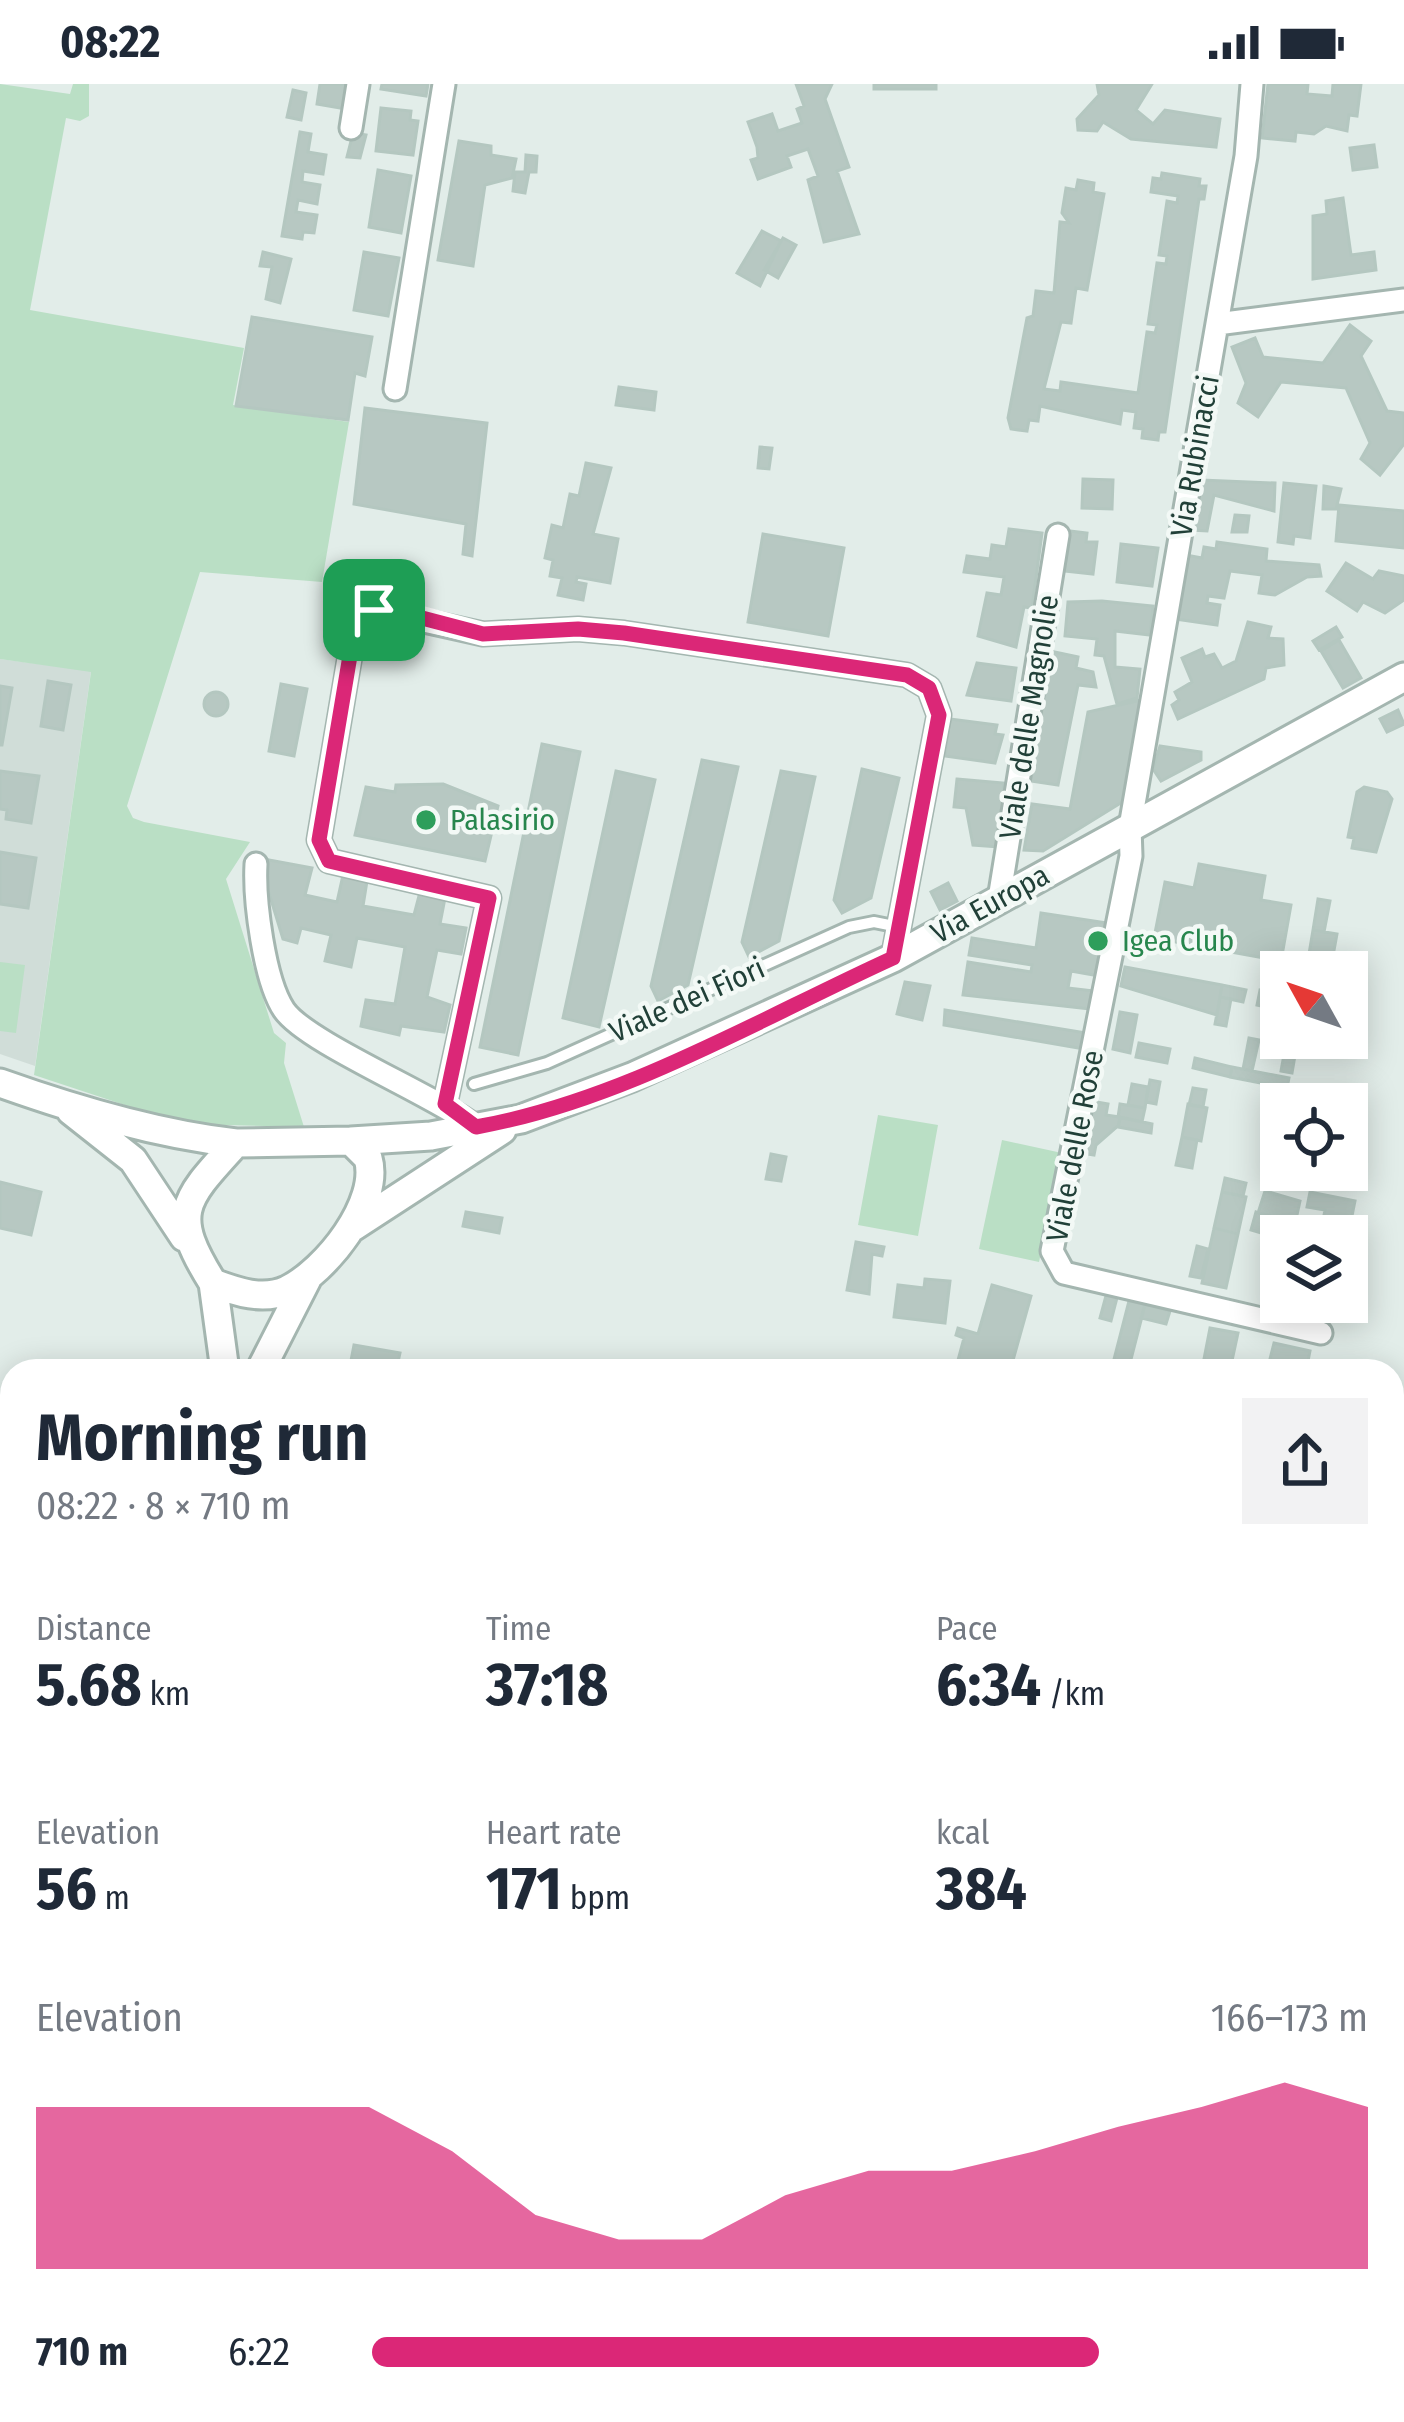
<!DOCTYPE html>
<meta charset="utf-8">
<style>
body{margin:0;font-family:"Fira Sans Condensed",sans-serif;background:#f2f2f3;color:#1f2937;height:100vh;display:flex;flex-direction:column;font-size:45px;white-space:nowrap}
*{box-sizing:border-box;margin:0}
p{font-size:39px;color:#747a83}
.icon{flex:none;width:66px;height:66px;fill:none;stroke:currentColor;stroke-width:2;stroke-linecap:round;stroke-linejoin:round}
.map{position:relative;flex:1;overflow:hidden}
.side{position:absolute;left:0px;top:1275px;width:1404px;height:1065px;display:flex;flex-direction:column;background:#fff;border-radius:36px 36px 0 0;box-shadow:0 6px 30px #0003}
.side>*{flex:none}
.needle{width:78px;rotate:310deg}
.tools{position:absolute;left:1260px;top:867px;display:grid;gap:24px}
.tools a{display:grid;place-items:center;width:108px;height:108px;border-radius:0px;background:#fff;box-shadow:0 6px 30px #0003;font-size:60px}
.pin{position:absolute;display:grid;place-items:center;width:102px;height:102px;color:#fff;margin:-51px;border-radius:24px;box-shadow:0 6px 18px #0006}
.round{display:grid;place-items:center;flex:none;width:126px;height:126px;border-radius:0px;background:#f2f2f3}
.headline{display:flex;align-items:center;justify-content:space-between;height:204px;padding:0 36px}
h1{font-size:66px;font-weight:700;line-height:90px}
.figures{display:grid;grid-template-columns:repeat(3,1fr);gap:18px;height:204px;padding:12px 36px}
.figures div{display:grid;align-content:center}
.figures b{font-size:60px;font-weight:700}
.figures small{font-size:33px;font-weight:400}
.figures p{font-size:33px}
.chart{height:336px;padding:24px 36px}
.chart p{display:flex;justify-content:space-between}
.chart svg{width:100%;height:216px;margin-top:12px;fill:#db2777;opacity:.7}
ul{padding:0 36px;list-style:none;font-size:39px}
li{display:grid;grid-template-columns:192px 144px 1fr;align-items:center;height:90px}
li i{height:30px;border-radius:15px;background:#db2777}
.status{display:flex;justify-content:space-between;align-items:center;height:84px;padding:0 60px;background:#fff;direction:ltr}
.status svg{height:33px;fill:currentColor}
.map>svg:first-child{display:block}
.built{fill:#d0ddd8}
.green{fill:#badfc5}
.building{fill:#b7c8c2;stroke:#b4c7c0;stroke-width:3}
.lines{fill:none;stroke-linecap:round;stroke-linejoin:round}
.service-casing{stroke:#a4b6b0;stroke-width:16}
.minor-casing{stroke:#a4b6b0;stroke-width:27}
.tertiary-casing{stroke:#a4b6b0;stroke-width:33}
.secondary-casing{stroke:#a0bab1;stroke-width:36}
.service{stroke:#fff;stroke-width:10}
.minor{stroke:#fff;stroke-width:21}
.tertiary{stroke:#fff;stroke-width:27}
.secondary{stroke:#fff;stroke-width:30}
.route-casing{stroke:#fff;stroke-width:24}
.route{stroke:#db2777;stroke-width:15}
.leisure-dot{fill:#2e9e5b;stroke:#f3f9f6;stroke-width:4.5}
.labels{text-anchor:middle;stroke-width:9;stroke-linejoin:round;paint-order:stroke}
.street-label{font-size:30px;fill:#214038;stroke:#f3f9f6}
.leisure-label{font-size:30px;fill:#27864d;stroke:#f3f9f6;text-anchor:start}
</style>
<div class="status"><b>08:22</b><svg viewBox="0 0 49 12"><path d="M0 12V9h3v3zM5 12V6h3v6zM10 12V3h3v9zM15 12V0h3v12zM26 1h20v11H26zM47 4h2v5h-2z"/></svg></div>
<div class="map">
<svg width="1404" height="2338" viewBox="0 0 1404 2338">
<rect width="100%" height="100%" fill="#e2ede9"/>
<!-- built -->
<path class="built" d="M0 575 91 587 35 982 0 970Z"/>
<!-- green -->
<path class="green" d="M0 0 70 10 73 0H89V32L80 37 66 34 30 226 244 264 233 321 349 338 322 498 200 488 127 722 133 734 144 738 250 758 226 795 274 949 286 959 284 979 304 1043 182 1040 34 991 91 588 0 575Z
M0 878 25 881 16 949 0 947Z
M878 1031 938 1041 918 1152 858 1141Z
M1002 1056 1062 1069 1039 1178 979 1165Z
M98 2328H238L242 2338H102Z"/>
<!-- building -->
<path class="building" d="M320 0H350L346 25 317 20Z
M382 0H428L426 12 381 5Z
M796 0H832L825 15 849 83 837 87 859 150 824 158 808 96 818 92 808 65 787 72 791 83 758 95 751 76 758 74 757 63 748 38 772 30 778 47 802 39 797 25 804 22Z
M874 0H936V5H874Z
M1097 0H1152L1136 26 1153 40 1165 26 1220 35 1216 63 1131 55 1103 38 1097 47 1078 46 1077 35 1099 11Z
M1268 0H1308L1307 10 1332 12 1333 0H1361L1357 32 1349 31 1347 47 1326 42 1314 50 1296 48 1295 57 1262 54Z
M293 6 306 9 301 36 287 33Z
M381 24 411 27 410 36 418 37 413 71 376 67Z
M300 48 311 50 308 68 326 71 323 90 303 87 302 98 320 101 317 120 298 116 296 128 317 131 314 149 303 148 302 155 282 152Z
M360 50 366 51 360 74 347 73 351 57Z
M459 57 491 62V71L516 75 512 94 485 101 473 182 438 176Z
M1374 61 1377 83 1353 86 1350 64Z
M526 71 537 72 536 88H529L525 109 513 107 515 88H525Z
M378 86 411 92 401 149 369 143Z
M1162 89 1200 95 1199 102H1206L1204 115H1199L1165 348H1159L1158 356 1142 354 1143 345 1134 344 1136 328 1122 326 1120 340 1040 322 1038 337 1029 336 1027 347 1011 345 1008 334 1027 234 1033 232 1036 207 1054 209 1060 138 1069 139 1062 129 1066 104 1076 106 1078 96 1094 99 1093 108 1104 110 1087 206 1076 204 1071 239 1061 238 1044 305 1060 307 1061 298 1138 309 1147 248 1155 249 1157 241 1148 240 1157 179 1166 180 1167 172 1159 171 1167 117 1177 119 1178 112 1151 108 1153 94 1161 95Z
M1343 114 1351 171 1374 168 1376 186 1313 195V132L1327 130 1326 117Z
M762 147 781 157 760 202 737 189Z
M783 154 796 161 778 194 764 186Z
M263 168 291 175 280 219 266 215 272 183 260 182Z
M364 168 399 174 388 232 354 226Z
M252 233 372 253 365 292 355 289 348 336 236 322Z
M1350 241 1371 257 1361 272 1387 327 1404 329V360L1380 391 1361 375 1370 359 1346 304 1281 298 1258 333 1238 319 1246 299 1232 263 1255 254 1263 273 1323 279Z
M619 303 656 308 654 326 616 321Z
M365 324 487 339 472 472 463 470 466 440 354 420Z
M760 363 772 364 769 385 758 384Z
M586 379 611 384 593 450 618 455 610 499 577 493 576 498 586 500 583 516 558 511 562 494 550 492 553 476 545 474 552 441 563 444 570 410 579 412Z
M1083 395 1113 396 1112 425 1082 424Z
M1201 396 1275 399 1274 427 1214 411 1207 447 1191 446Z
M1284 399 1316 402 1310 454 1294 452 1293 460 1278 458Z
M1324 402 1341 405 1336 425H1323Z
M1339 421 1404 427V464L1336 457Z
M1235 431 1249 432 1247 448H1232Z
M1009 445 1042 449 1032 524 1024 523 1016 563 978 552 987 509 1001 511 1004 493 964 488 967 472 990 475 992 461 1006 463Z
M1070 447 1087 449 1086 458H1097L1093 490 1064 487Z
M763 450 844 464 828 552 748 538Z
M1217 458 1267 465 1266 477 1319 481 1321 492 1307 493 1275 511 1259 509 1262 491 1230 487 1224 514 1208 512 1207 519 1220 521 1217 541 1175 535 1186 471 1202 474 1204 463 1216 465Z
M1121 460 1158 464 1152 502 1117 498Z
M1346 479 1373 495 1379 487 1404 492V516L1385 529 1363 518 1357 527 1327 507Z
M1102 517 1153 522 1150 551 1115 547V583L1140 585 1137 614 1117 620 1104 572 1095 571 1097 555 1065 552 1068 518Z
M1248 538 1271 543 1268 554 1283 555 1284 581 1266 584 1264 595 1178 635 1172 621 1179 616 1175 608 1192 598 1182 574 1202 565 1205 573 1214 570 1222 584 1236 577Z
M1336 543 1342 553 1319 566 1313 557Z
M1339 556 1361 594 1343 604 1321 567Z
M1050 567 1078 573 1076 584 1093 588 1096 603 1078 601 1058 701 1031 697Z
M977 579 1016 584 1011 617 967 611Z
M48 597 71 601 63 646 41 642Z
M281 600 307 605 294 672 269 667Z
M0 602 12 604 2 661H0Z
M204 620a12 12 0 1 1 24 0a12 12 0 1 1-24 0Z
M1146 615 1127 715 1043 767 1024 766 1032 720 1070 725 1088 628Z
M1398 626 1404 640 1387 648 1380 635Z
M950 635 997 641 995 650 1003 651 995 679 945 672Z
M542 660 580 668 518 971 480 963Z
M1160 662 1201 668V676L1161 697 1153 685Z
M702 676 738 683 688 901 658 917 651 902Z
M862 685 899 694 871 814 842 829 834 816Z
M0 687 39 692 31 739 6 735 7 726 0 725Z
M616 687 655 696 599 943 563 934Z
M781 687 815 693 779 857 749 873 742 858Z
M957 695 1004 699 998 763 973 761 966 724 954 723Z
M443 700 498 722 485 777 355 751 366 703 395 708 396 701Z
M1364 703 1387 708 1392 715 1376 768 1352 764 1354 754 1348 753 1357 708Z
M0 768 36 774 28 824 0 820Z
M269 776 312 784 305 811 337 818 343 791 367 797 363 822 414 831 420 808 445 814 440 840 466 844 461 870 437 866 427 913 450 921 444 948 401 942 399 951 361 942 366 916 395 920 405 863 357 854 351 883 325 877 331 851 301 844 297 859 283 855 265 796Z
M1199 780 1265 792 1261 816 1291 821 1281 877 1154 854 1165 798 1194 804Z
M948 799 957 817 940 826 931 808Z
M1318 815 1330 817 1324 848 1313 846Z
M1041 829 1107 839 1099 892 1071 887 1068 904 1094 907 1091 925 963 911 968 878 1031 888 1032 881 969 871 972 854 1036 864Z
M1313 846 1337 850 1333 872 1319 869 1316 888H1306Z
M1319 869 1354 876 1353 883 1316 888Z
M1125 883 1222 901 1217 931 1121 902Z
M905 898 930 902 922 936 897 930Z
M1222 901 1246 906 1243 918 1220 913Z
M1260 906 1281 910V926L1257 921Z
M1220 913 1231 915 1226 942 1215 940Z
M945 926 1086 949 1084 965 944 941Z
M1120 928 1137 931 1130 969 1113 965Z
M1249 954 1259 956 1252 987 1243 985Z
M1287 954H1298L1292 989 1281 987Z
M1139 959 1170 965 1167 979 1136 973Z
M1195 974 1232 983 1230 993 1193 984Z
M1232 983 1289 994 1287 1004 1230 993Z
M1150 996 1160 998 1156 1020 1146 1018Z
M1132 1000 1148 1003 1145 1024 1128 1021Z
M1193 1004 1206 1006 1203 1023 1189 1021Z
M1091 1017 1108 1020 1106 1031 1120 1033 1119 1041 1096 1061 1094 1071 1081 1069Z
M1120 1020 1145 1024 1142 1038 1118 1033Z
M1188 1020 1207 1024 1201 1057 1182 1053Z
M1120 1033 1152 1040 1151 1049 1118 1043Z
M1182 1053 1197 1056 1192 1084 1176 1081Z
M771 1070 786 1073 781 1097 766 1095Z
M1225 1094 1246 1099 1243 1112 1222 1108Z
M0 1098 41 1108 31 1151 0 1144Z
M1265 1107 1300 1117 1295 1140 1258 1129Z
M1222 1108 1246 1113 1238 1150 1214 1144Z
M1310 1108 1355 1117 1351 1137 1323 1136 1325 1126 1307 1123Z
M466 1128 502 1134 499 1149 463 1142Z
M1256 1128 1295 1140 1291 1152 1281 1155 1251 1146Z
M1214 1144 1238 1150 1226 1204 1202 1199Z
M856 1158 884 1163 882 1172 872 1170 869 1210 847 1206Z
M1197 1162 1208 1165 1201 1194 1190 1192Z
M925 1195 950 1197 945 1239 894 1233 898 1201 924 1204Z
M992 1201 1031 1212 1010 1287H966L957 1280 964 1254 956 1251 958 1244 978 1250Z
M1107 1208 1118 1210 1111 1237 1100 1234Z
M1130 1213 1146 1217 1128 1287H1111Z
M1145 1220 1170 1227 1166 1240 1141 1234Z
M1210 1244 1238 1249 1230 1286 1203 1280Z
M1274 1259 1310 1267 1306 1287H1267Z
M354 1261 400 1269 396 1287H349Z
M1397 1570 1404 1572V1654L1398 1653 1392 1673V1587Z
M1392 1696 1404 1700V1771L1392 1768Z"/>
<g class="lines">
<defs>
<path id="service" d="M474 1000 547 979 849 843 874 838 899 843"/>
<path id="minor" d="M1252 0 1246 72 1130 743 1131 772 1052 1167 1064 1189 1321 1249
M351 44 358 0
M1217 240 1404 216
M395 305 444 0
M256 780C254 816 264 896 284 926 307 959 434 1011 476 1043
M999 815 1058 451
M445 1020 489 814 329 777 319 756 355 542 374 526 483 550 578 545 624 549 907 591 929 604 939 631 893 874
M0 1729 12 1732
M0 2125 12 2124
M1392 2176 1404 2129
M1392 2295 1404 2299
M286 2338 287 2328
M1347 2338 1350 2328"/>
<path id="tertiary" d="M0 999C76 1026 156 1050 236 1059
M71 1027 133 1076 184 1153
M351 1057 431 1052 521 1035 632 993 893 874 1404 593
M351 1057 368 1074C381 1118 326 1187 287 1206 263 1217 237 1208 213 1199 169 1129 183 1117 236 1059Z
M353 1143 502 1046
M213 1199 225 1287
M260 1287 307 1195
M0 1907 12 1898"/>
<path id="secondary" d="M0 2193 12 2214
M0 2283 12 2310
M65 2328 69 2338"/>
</defs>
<!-- service casing -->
<use href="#service" class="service-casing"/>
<!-- minor casing -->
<use href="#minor" class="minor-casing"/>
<!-- tertiary casing -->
<use href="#tertiary" class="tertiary-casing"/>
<!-- secondary casing -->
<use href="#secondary" class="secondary-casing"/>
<!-- service -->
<use href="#service" class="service"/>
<!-- minor -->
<use href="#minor" class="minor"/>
<!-- tertiary -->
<use href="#tertiary" class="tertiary"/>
<!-- secondary -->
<use href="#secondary" class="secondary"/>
</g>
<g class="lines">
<defs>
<path id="route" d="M384 524 483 550 578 545 624 549 907 591 929 604 939 631 893 874C759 935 622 1017 476 1043L445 1020 489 814 329 777 319 756 355 542 361 532Z"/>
</defs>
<!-- route casing -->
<use href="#route" class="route-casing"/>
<!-- route -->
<use href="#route" class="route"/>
</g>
<!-- markers -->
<g class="leisure-dot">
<circle cx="426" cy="736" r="12"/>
<circle cx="1098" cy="857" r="12"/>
</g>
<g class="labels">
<!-- street labels -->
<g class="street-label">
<text transform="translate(1195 372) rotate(-80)" y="10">Via Rubinacci</text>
<text transform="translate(1029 633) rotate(-81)" y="10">Viale delle Magnolie</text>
<text transform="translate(990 820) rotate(-29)" y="10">Via Europa</text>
<text transform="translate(687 916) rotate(-24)" y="10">Viale dei Fiori</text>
<text transform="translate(1075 1062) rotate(-79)" y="10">Viale delle Rose</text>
</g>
<!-- leisure labels -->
<g class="leisure-label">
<text x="450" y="746">Palasirio</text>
<text x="1122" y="867">Igea Club</text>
</g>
</g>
</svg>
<div class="tools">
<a><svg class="needle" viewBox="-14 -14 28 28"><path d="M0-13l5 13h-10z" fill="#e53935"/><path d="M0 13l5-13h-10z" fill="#747a83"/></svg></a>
<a><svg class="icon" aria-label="locate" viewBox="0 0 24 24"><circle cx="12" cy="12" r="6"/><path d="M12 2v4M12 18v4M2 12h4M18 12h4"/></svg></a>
<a><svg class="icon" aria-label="layers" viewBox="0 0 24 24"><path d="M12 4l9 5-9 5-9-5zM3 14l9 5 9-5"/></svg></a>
</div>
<div class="pin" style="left:374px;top:526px;background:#1e9e55"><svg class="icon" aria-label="arrive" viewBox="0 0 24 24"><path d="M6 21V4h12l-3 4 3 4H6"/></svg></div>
<section class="side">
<div class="headline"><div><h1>Morning run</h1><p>08:22 · 8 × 710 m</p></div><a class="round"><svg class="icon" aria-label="share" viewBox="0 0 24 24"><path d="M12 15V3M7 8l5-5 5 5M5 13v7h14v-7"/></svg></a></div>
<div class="figures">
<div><p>Distance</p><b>5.68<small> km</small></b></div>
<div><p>Time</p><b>37:18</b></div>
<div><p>Pace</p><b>6:34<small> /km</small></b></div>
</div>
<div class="figures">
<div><p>Elevation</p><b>56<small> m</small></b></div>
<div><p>Heart rate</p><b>171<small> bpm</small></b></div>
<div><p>kcal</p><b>384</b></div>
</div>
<div class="chart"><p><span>Elevation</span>166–173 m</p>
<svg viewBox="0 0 160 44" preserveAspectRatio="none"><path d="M0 44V11L10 11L20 11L30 11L40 11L50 20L60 33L70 38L80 38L90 29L100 24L110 24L120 20L130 15L140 11L150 6L160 11V44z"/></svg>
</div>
<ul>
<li><b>710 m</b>6:22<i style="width:73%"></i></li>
</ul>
</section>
</div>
